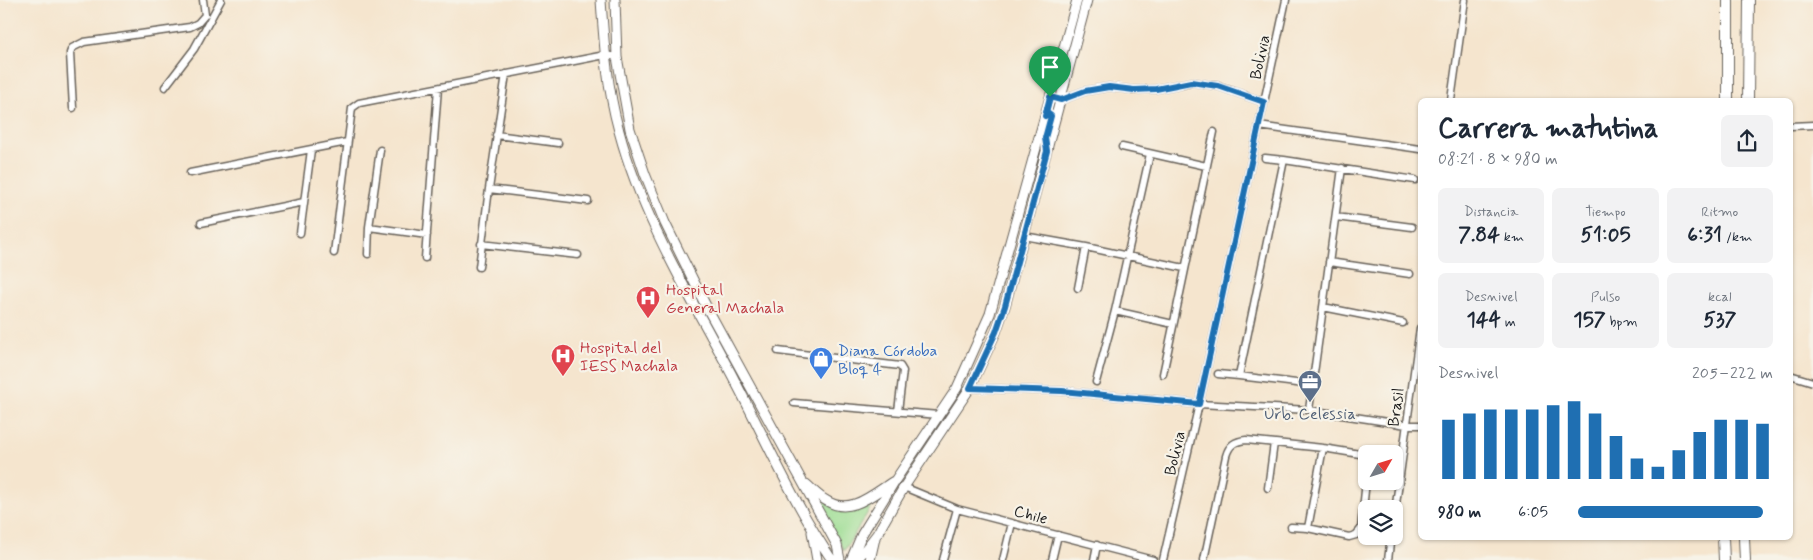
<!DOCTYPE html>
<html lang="es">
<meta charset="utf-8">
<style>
body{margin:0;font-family:Mynerve,sans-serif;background:#f2f2f3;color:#1f2937;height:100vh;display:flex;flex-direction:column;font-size:19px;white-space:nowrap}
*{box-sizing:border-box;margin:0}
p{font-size:16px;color:#747a83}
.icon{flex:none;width:28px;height:28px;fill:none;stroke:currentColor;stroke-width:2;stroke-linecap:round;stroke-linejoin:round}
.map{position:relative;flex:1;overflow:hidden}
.sheet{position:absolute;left:1418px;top:98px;width:375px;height:442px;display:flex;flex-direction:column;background:#fff;border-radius:8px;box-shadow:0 1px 4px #0004}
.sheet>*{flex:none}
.needle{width:32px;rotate:51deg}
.tools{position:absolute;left:1358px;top:445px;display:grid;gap:10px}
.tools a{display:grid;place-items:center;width:45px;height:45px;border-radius:8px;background:#fff;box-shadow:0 1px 4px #0004;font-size:25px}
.pin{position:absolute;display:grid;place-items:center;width:42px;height:42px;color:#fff;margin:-51px -21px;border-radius:50% 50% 50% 0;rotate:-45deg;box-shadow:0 0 5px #0007}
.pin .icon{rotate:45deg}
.round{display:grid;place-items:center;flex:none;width:52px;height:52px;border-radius:8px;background:#f2f2f3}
.summary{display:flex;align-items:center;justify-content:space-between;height:85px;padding:0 20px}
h1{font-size:28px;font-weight:700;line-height:38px}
.figures{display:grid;grid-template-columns:repeat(3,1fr);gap:8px;height:85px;padding:5px 20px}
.figures div{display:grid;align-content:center;border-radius:8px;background:#f2f2f3;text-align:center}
.figures b{font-size:21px;font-weight:700}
.figures small{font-size:14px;font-weight:400}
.figures p{font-size:14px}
.chart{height:140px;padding:10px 20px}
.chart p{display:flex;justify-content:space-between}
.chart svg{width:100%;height:90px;margin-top:5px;stroke:#1f6fb2;stroke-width:6}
ul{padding:0 20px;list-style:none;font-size:16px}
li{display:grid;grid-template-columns:80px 60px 1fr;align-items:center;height:38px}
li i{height:12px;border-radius:6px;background:#1f6fb2}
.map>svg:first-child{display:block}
.green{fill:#9cdd93;stroke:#5c7c58}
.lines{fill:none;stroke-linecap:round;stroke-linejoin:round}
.minor-casing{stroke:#68625a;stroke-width:9}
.secondary-casing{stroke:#68625a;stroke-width:11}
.primary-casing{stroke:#68625a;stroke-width:12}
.minor{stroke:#fff;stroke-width:6}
.secondary{stroke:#fff;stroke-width:9}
.primary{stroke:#fff;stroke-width:10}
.route-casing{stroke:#fff;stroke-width:10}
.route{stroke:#1f6fb2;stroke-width:6}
.labels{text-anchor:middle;stroke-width:4.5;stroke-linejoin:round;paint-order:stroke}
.street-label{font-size:16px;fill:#1c1c1c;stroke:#f7f3e8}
.health-label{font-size:16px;fill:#be3a42;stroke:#f7f3e8;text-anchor:start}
.shop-label{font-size:16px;fill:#366cbe;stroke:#f7f3e8;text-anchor:start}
.service-label{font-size:16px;fill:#4e5e75;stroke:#f7f3e8}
</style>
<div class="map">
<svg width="1813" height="560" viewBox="0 0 1813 560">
<rect width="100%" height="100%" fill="#f7f3e8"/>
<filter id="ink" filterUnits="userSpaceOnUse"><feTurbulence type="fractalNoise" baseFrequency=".02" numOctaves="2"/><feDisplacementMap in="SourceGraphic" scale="10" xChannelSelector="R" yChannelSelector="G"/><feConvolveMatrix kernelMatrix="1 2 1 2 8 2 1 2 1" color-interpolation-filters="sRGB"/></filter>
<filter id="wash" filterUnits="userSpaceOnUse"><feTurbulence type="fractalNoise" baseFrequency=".0096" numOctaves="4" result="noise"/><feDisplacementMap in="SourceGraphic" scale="20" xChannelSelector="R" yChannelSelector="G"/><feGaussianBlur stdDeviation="1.12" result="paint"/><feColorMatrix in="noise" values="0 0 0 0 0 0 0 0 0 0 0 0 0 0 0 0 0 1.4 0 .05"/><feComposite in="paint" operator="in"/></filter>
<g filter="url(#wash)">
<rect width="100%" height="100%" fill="#f5e5ce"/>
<!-- green -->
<path class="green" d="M878 496 844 551 814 497 840 508Z"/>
</g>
<g filter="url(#ink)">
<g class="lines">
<defs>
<path id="minor" d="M165 87 194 49 221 0
M1061 100 1085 91 1109 87 1134 90 1156 89 1191 82 1218 86 1264 102
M1451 100 1465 0
M73 108 70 53 72 48 84 42 190 27 198 23 205 15 203 0
M1259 126 1420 149
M1790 126 1813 125
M496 135 558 143
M1122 147 1206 166
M1265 158 1284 160
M190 173 347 142
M489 189 588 201
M1336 217 1412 227
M201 223 304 202
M369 227 427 235
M300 233 311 150
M1024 236 1086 247 1184 268
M481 244 578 255
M334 253 352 108 359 103 605 55 617 57
M368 254 369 227 380 150
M425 258 438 88
M1329 262 1410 274
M479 267 489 189 506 74
M1078 288 1086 247
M1323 307 1403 323
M1115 311 1173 324
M778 351 900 366 903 371 898 411
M1163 374 1214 132
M1218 374 1239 376
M1790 375 1813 382
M1096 382 1115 311 1150 154
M1312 385 1239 376 1284 160 1415 180
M970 388 1062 391 1199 404 1309 410 1407 425H1420
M794 403 939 415
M1309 410 1342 168
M904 487 957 509 1153 560
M1268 488 1274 443
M1394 519 1420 328
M1291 527 1308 528 1349 537 1356 535 1361 529 1366 481
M1308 528 1323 448
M943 560 957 509
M1003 560 1012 523
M1052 560 1058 535
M1094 560 1097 545
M1163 560 1199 404 1286 0
M1204 560 1226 456C1229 445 1235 441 1246 440L1323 448 1366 455
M1388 560 1391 536"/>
<path id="secondary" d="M601 0C604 44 607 88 619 131 643 221 692 299 735 381 766 440 794 504 832 560
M615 0 617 57 630 129 645 174 665 223 705 304 837 545 840 560
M806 484C813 490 819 497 827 501 851 516 874 493 894 481
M812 532 817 560
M851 560 862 534 896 479 957 388 990 314 1077 0
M857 560 877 534 904 487 970 388 996 332 1005 306 1087 0
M870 560 875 538"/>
<path id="primary" d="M1728 0V100
M1748 100 1749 0
M1723 538 1724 560
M1744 538 1745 560"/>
</defs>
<!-- minor casing -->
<use href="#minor" class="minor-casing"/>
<!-- secondary casing -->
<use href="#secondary" class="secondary-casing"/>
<!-- primary casing -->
<use href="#primary" class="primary-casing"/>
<!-- minor -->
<use href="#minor" class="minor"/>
<!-- secondary -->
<use href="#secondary" class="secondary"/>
<!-- primary -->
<use href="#primary" class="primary"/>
</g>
</g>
<g class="lines" filter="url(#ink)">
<defs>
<path id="route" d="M1191 82 1218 86 1264 102 1199 404 1062 391 970 388 996 332 1005 306 1047 151 1045 138 1051 116 1047 113 1045 116 1050 97 1061 100 1085 91 1109 87 1134 90 1156 89Z"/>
</defs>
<!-- route casing -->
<use href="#route" class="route-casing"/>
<!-- route -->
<use href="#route" class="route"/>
</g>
<!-- icons -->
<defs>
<symbol id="hospital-pin" viewBox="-11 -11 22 30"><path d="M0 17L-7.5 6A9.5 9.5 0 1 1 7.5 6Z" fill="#e0444e" stroke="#f7f3e8"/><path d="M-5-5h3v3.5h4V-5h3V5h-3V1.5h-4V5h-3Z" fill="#fff"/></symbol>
<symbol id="shop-pin" viewBox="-11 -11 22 30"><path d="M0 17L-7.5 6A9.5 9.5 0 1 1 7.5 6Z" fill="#3f7fe0" stroke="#f7f3e8"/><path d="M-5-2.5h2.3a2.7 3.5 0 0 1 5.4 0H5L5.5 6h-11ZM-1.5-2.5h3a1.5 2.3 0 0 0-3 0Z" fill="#fff"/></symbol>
<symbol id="office-pin" viewBox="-11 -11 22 30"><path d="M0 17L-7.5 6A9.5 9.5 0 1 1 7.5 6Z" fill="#5c6f8a" stroke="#f7f3e8"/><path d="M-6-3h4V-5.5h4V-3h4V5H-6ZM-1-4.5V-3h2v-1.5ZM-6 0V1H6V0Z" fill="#fff"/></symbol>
</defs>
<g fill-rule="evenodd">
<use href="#hospital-pin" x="634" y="284" width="28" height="38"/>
<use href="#hospital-pin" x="549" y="342" width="28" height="38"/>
<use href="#shop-pin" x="807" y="345" width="28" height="38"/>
<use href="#office-pin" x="1296" y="368" width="28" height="38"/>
</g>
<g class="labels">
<!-- street labels -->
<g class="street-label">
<text transform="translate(1259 57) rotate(-78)" y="6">Bolivia</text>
<text transform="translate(1395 407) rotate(-82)" y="6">Brasil</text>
<text transform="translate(1174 453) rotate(-77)" y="6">Bolivia</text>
<text transform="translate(1031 514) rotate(15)" y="6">Chile</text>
</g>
<!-- health labels -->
<g class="health-label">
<text x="666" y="295">Hospital<tspan x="666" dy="18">General Machala</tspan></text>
<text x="580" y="353">Hospital del<tspan x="580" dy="18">IESS Machala</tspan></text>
</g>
<!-- shop labels -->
<g class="shop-label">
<text x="838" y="356">Diana Córdoba<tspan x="838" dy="18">Bloq 4</tspan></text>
</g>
<!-- service labels -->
<g class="service-label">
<text x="1310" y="419">Urb. Celessia</text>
</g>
</g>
</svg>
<div class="tools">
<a><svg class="needle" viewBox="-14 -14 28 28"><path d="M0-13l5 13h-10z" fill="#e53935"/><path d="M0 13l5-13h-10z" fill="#747a83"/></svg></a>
<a><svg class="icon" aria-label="layers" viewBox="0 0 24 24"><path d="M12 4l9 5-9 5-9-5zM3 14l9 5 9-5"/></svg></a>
</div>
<div class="pin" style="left:1050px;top:97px;background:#1e9e55"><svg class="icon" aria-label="arrive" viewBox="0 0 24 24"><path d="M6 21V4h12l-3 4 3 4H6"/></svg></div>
<section class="sheet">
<div class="summary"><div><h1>Carrera matutina</h1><p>08:21 · 8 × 980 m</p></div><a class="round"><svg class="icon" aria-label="share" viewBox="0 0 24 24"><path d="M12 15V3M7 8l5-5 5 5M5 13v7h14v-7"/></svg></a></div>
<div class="figures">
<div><p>Distancia</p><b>7.84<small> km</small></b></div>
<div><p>Tiempo</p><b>51:05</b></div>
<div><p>Ritmo</p><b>6:31<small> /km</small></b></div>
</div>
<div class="figures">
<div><p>Desnivel</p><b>144<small> m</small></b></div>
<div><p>Pulso</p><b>157<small> bpm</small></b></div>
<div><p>kcal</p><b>537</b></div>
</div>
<div class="chart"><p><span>Desnivel</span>205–222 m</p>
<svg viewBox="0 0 160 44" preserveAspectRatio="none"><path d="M5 44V15M15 44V12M25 44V10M35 44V10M45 44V10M55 44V8M65 44V6M75 44V12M85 44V23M95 44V34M105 44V38M115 44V30M125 44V21M135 44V15M145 44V15M155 44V17"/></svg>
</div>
<ul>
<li><b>980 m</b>6:05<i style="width:95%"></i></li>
</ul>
</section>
</div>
